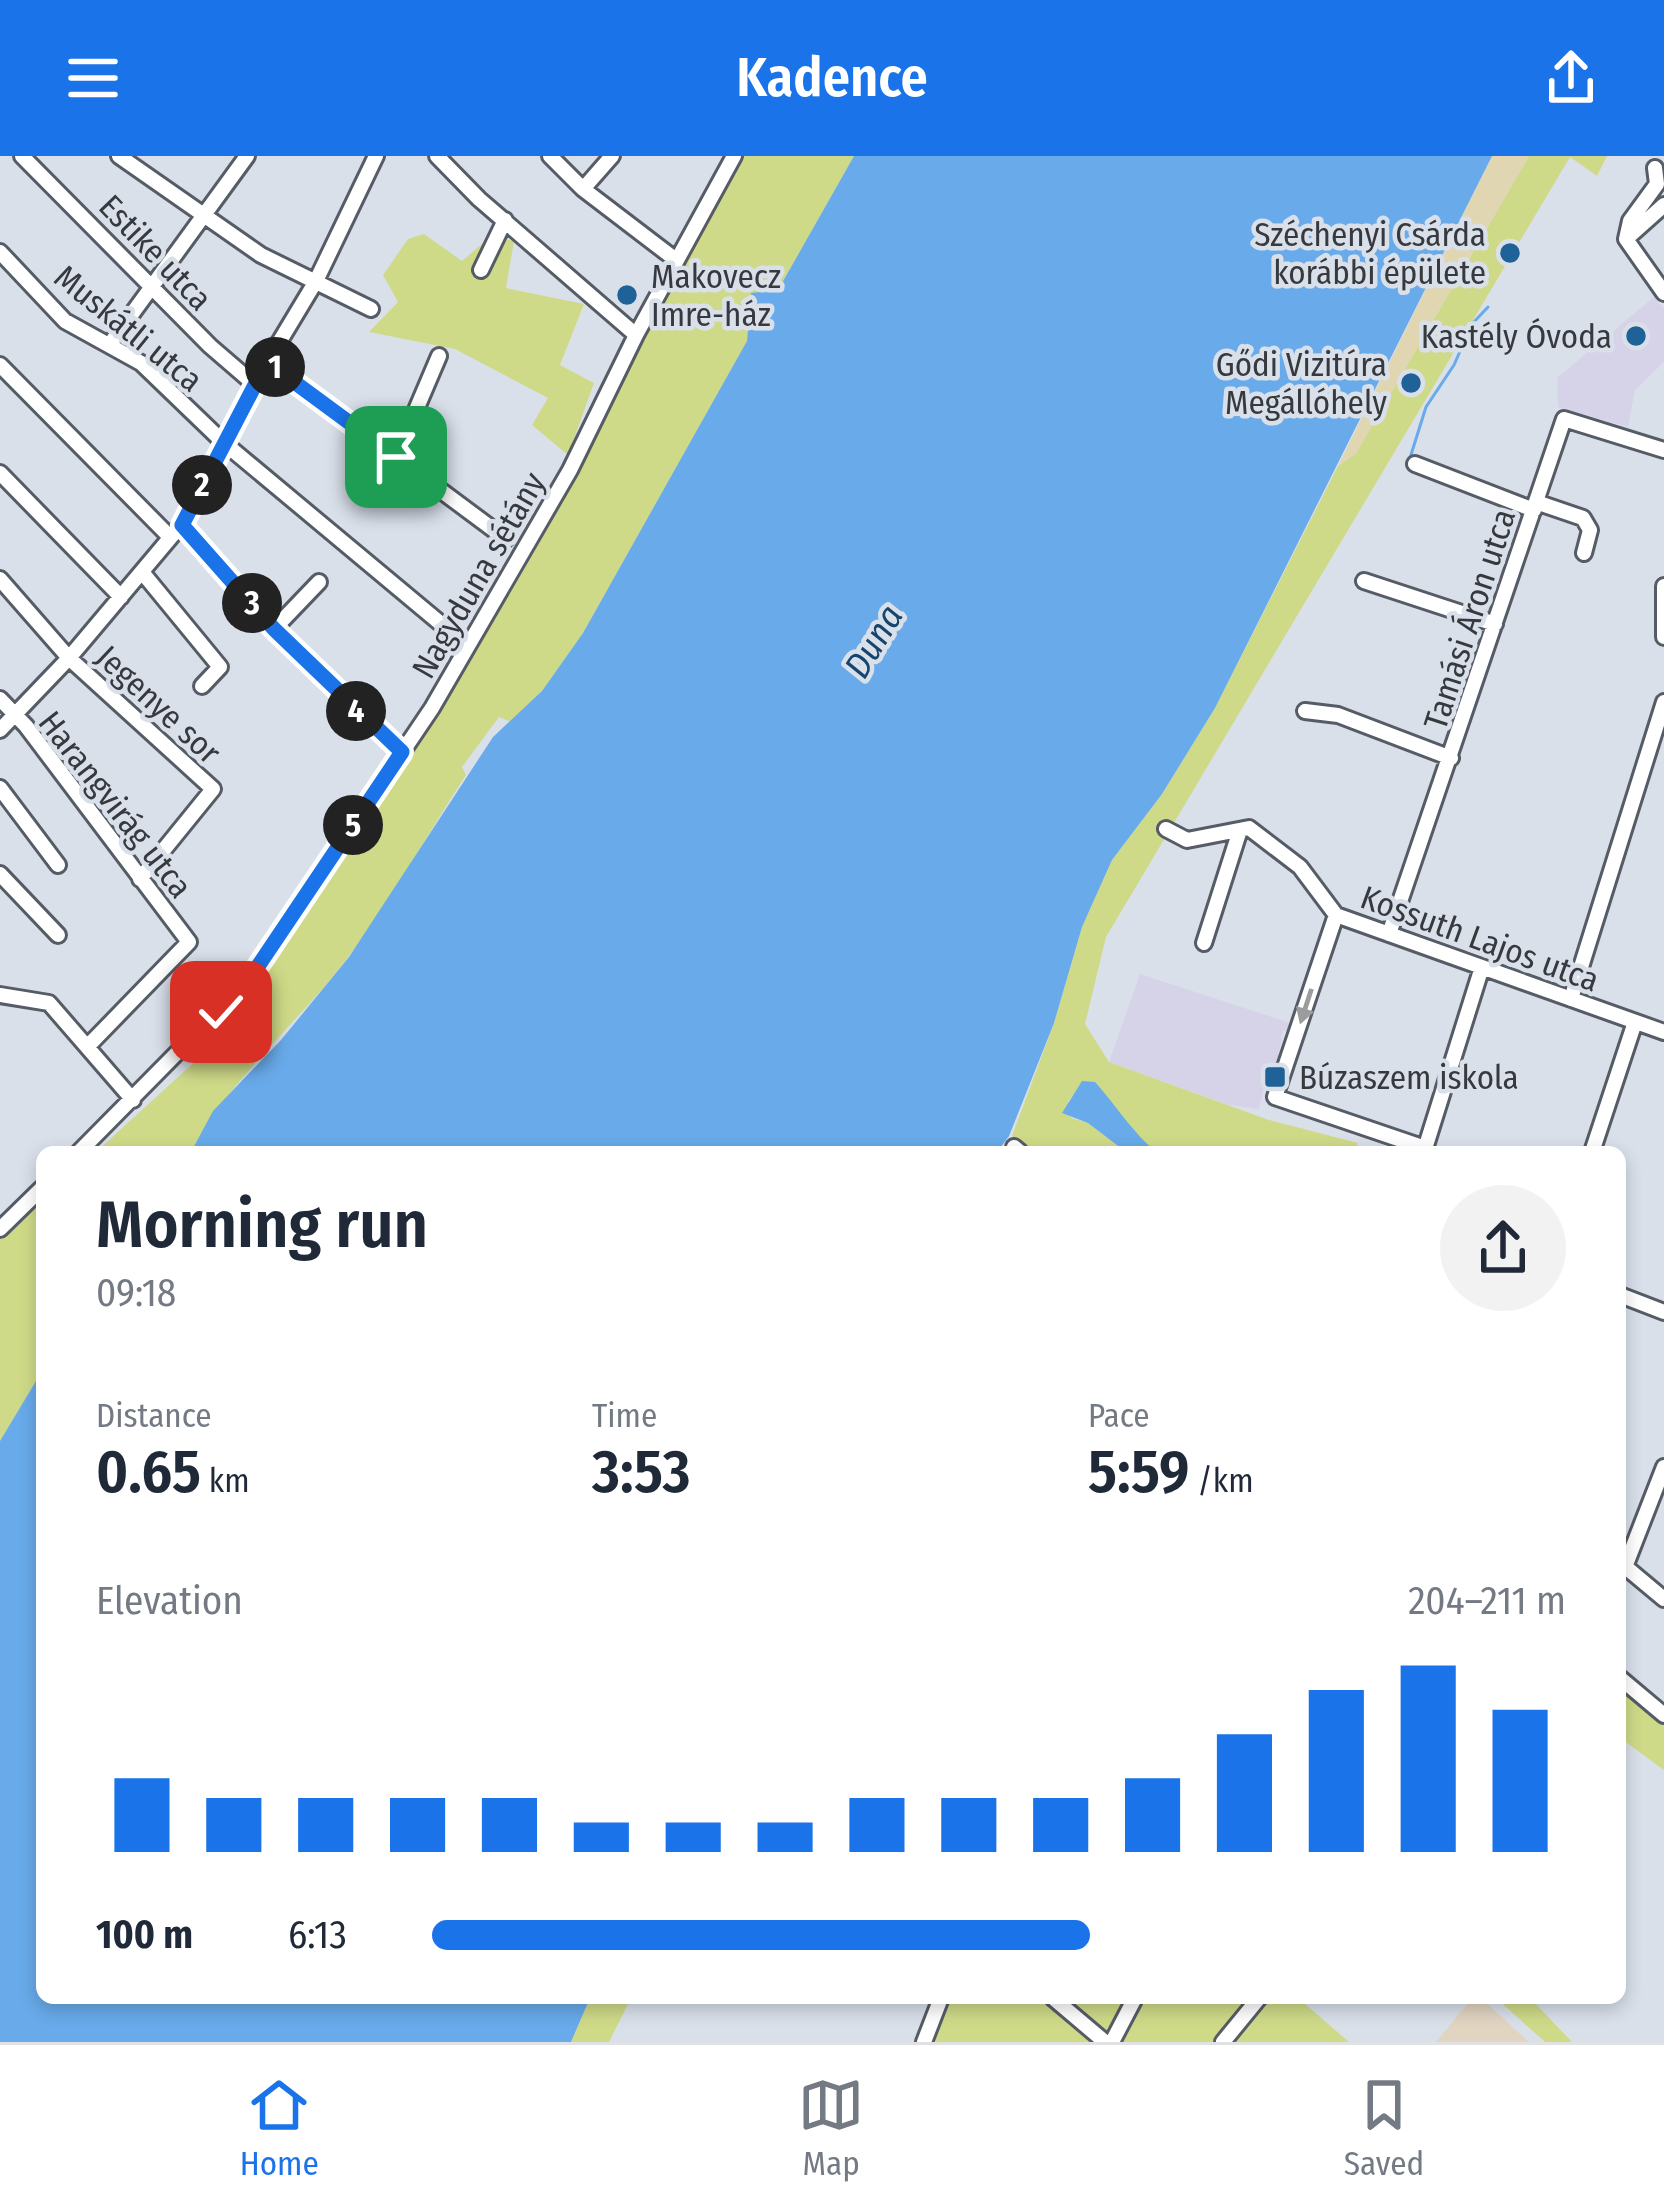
<!DOCTYPE html>
<meta charset="utf-8">
<style>
body{margin:0;font-family:"Fira Sans Condensed",sans-serif;background:#f2f2f3;color:#1f2937;height:100vh;display:flex;flex-direction:column;font-size:45px;white-space:nowrap}
*{box-sizing:border-box;margin:0}
p{font-size:39px;color:#747a83}
.icon{flex:none;width:66px;height:66px;fill:none;stroke:currentColor;stroke-width:2;stroke-linecap:round;stroke-linejoin:round}
.map{position:relative;flex:1;overflow:hidden}
.side{position:absolute;left:36px;top:990px;width:1590px;height:858px;display:flex;flex-direction:column;background:#fff;border-radius:18px;box-shadow:0 6px 18px #0003}
.side>*{flex:none}
.pin{position:absolute;display:grid;place-items:center;width:102px;height:102px;color:#fff;margin:-51px;border-radius:24px;box-shadow:0 6px 18px #0006}
.km{position:absolute;width:60px;height:60px;margin:-30px;border-radius:50%;background:#222;color:#fff;font-size:33px;line-height:60px;text-align:center}
.round{display:grid;place-items:center;flex:none;width:126px;height:126px;border-radius:63px;background:#f2f2f3}
.overview{display:flex;align-items:center;justify-content:space-between;height:204px;padding:0 60px}
h1{font-size:66px;font-weight:600;line-height:90px}
.stats{display:grid;grid-template-columns:repeat(3,1fr);gap:18px;height:204px;padding:12px 60px}
.stats div{display:grid;align-content:center}
.stats b{font-size:60px;font-weight:600}
.stats small{font-size:33px;font-weight:400}
.stats p{font-size:33px}
.chart{height:336px;padding:24px 60px}
.chart p{display:flex;justify-content:space-between}
.chart svg{width:100%;height:216px;margin-top:12px;stroke:#1a73e8;stroke-width:6}
ul{padding:0 60px;list-style:none;font-size:39px}
li{display:grid;grid-template-columns:192px 144px 1fr;align-items:center;height:90px}
li i{height:30px;border-radius:15px;background:#1a73e8}
header{display:flex;justify-content:space-between;align-items:center;height:156px;padding:0 60px;background:#1a73e8;color:#fff;font-size:54px;font-weight:600}
.dock{display:flex;justify-content:space-around;align-items:center;height:168px;border-top:3px solid #e0e1e3;background:#fff;font-size:33px;color:#747a83}
.dock a{display:grid;justify-items:center;gap:6px}
.dock .selected{color:#1a73e8}
.map>svg:first-child{display:block}
.commercial{fill:#e1d4c1}
.education{fill:#d6d3e9}
.green{fill:#cfda88}
.sand{fill:#e0d6b1}
.water{fill:#68aaea}
.lines{fill:none;stroke-linecap:round;stroke-linejoin:round}
.stream{stroke:#68aaea;stroke-width:3}
.minor-casing{stroke:#565c65;stroke-width:20}
.minor{stroke:#fff;stroke-width:14}
.oneway{fill:#9a9c9e}
.route-casing{stroke:#fff;stroke-width:24}
.route{stroke:#1a73e8;stroke-width:15}
.poi-dot{fill:#1e6297;stroke:#d9e0ea;stroke-width:4.5}
.labels{text-anchor:middle;stroke-width:9;stroke-linejoin:round;paint-order:stroke}
.poi-label{font-size:33px;fill:#36393d;stroke:#d9e0ea;text-anchor:end}
.street-label{font-size:33px;fill:#36393d;stroke:#d9e0ea}
.water-label{font-size:36px;font-style:italic;fill:#15456f;stroke:#d9e0ea}
</style>
<header><svg class="icon" aria-label="menu" viewBox="0 0 24 24"><path d="M4 6h16M4 12h16M4 18h16"/></svg>Kadence<svg class="icon" aria-label="share" viewBox="0 0 24 24"><path d="M12 15V3M7 8l5-5 5 5M5 13v7h14v-7"/></svg></header>
<div class="map">
<svg width="1664" height="1886" viewBox="0 0 1664 1886">
<rect width="100%" height="100%" fill="#d9e0ea"/>
<!-- commercial -->
<path class="commercial" d="M1472 1842H1481L1529 1886H1436Z"/>
<!-- education -->
<path class="education" d="M1654 141 1664 153V206L1635 234 1628 271 1558 251 1557 222Z
M1140 818 1290 867 1287 875 1283 874 1276 913 1268 912 1259 953 1229 949 1109 906Z"/>
<!-- green -->
<path class="green" d="M737 0H854L778 134 751 138 747 185 583 477 542 535 511 566 499 561 462 611 466 619C426 680 390 746 346 804 296 869 228 925 191 996H96L201 900 496 462Z
M1529 0H1607L1597 20 1570 1 1106 781 1085 868 1109 906 1269 964 1358 987 1354 996H1157C1133 979 1116 949 1095 927L1082 926 1068 946 1071 962 1088 967 1126 996H1030L1012 980 1054 867 1082 771 1112 704 1162 638 1215 552 1338 310 1356 297Z
M424 78 462 105 491 80 514 85 506 132 584 148 560 209 594 227 568 299 532 269 548 242 455 193 369 176 398 146 383 119 408 83Z
M42 1045V1215L0 1285V1083Z
M1620 1531 1664 1568V1614L1620 1582Z
M590 1842H631L609 1886H571Z
M950 1842H1048L1099 1886H929Z
M1068 1842H1298L1349 1886H1120Z
M1496 1842H1530L1572 1886H1545Z"/>
<!-- sand -->
<path class="sand" d="M1492 0H1529L1356 297 1338 310Z"/>
<!-- water -->
<path class="water" d="M854 0H1492L1215 552 1162 638 1112 704 1082 771 1054 867 1009 980 997 996H191L213 955 281 884 349 801 493 581 542 535 583 477 747 185 751 137 778 134Z
M1082 925 1095 926C1115 948 1135 980 1157 996H1126L1088 967 1062 957Z
M42 1215V1842H590L571 1886H0V1285Z"/>
<g class="lines">
<!-- stream -->
<path class="stream" d="M1410 302 1426 251 1454 209 1472 168 1488 151"/>
<defs>
<path id="minor" d="M22 0 210 190 254 228
M119 0 261 99 371 153
M437 0 479 43 636 179
M550 0 583 33 676 104
M583 33 612 0
M1626 83 1630 65 1657 28 1655 12
M1626 83 1664 137
M1626 83 1664 49
M0 96 65 165 141 207 223 286 446 472
M481 114 505 64
M110 188 247 0
M267 205 506 383
M0 209 170 381
M396 301 439 200
M1415 308 1534 354
M0 317 121 441
M1536 346 1583 362 1590 374 1584 397
M181 369 274 473 402 596
M142 416 220 511 202 530
M0 423 69 502 213 633 140 723
M1364 425 1495 468
M1664 430V481
M274 473 319 426
M0 543 26 570 189 786 87 891
M1305 555 1338 559 1451 602
M0 574 69 502 181 369 254 228 316 125 376 0
M0 632 58 709
M1166 673 1187 684 1249 672 1300 711 1336 759 1664 876
M0 718 58 779
M1336 759 1275 941 1425 992
M1389 778 1564 263 1664 294
M1204 787 1240 674
M0 839 49 847 133 944
M1571 843 1664 546
M1014 991 1020 996
M79 996 248 825 432 552 570 314 636 179 734 0
M1424 996 1482 811
M1592 996 1635 866
M0 1073 42 1032
M1620 1139 1664 1156
M1622 1408 1664 1443
M1625 1411 1664 1311
M1620 1522 1664 1559
M1053 1842 1105 1886
M924 1886 941 1842
M1112 1886 1135 1842
M1223 1886 1259 1842"/>
</defs>
<!-- minor casing -->
<use href="#minor" class="minor-casing"/>
<!-- minor -->
<use href="#minor" class="minor"/>
</g>
<!-- one-way arrows -->
<defs><path id="oneway-solid" d="M-6-.8H1V-3.2L6.5 0L1 3.2V.8H-6Z" transform="scale(3)"/></defs>
<use class="oneway" href="#oneway-solid" transform="translate(1306 850) rotate(108)"/>
<g class="lines">
<defs>
<path id="route" d="M221 856 248 825 402 596 274 473 182 369 267 206 396 301"/>
</defs>
<!-- route casing -->
<use href="#route" class="route-casing"/>
<!-- route -->
<use href="#route" class="route"/>
</g>
<!-- markers -->
<g class="poi-dot">
<circle cx="1510" cy="97" r="12"/>
<circle cx="627" cy="139" r="12"/>
<circle cx="1636" cy="180" r="12"/>
<circle cx="1411" cy="227" r="12"/>
<rect x="1263" y="909" width="24" height="24" rx="6"/>
</g>
<g class="labels">
<!-- poi labels -->
<g class="poi-label">
<text x="1486" y="90">Széchenyi Csárda<tspan x="1486" dy="38">korábbi épülete</tspan></text>
<text x="651" y="132" text-anchor="start">Makovecz<tspan x="651" dy="38">Imre-ház</tspan></text>
<text x="1612" y="192">Kastély Óvoda</text>
<text x="1387" y="220">Gődi Vizitúra<tspan x="1387" dy="38">Megállóhely</tspan></text>
<text x="1299" y="933" text-anchor="start">Búzaszem iskola</text>
</g>
<!-- street labels -->
<g class="street-label">
<text transform="translate(156 96) rotate(46)" y="12">Estike utca</text>
<text transform="translate(129 172) rotate(39)" y="12">Muskátli utca</text>
<text transform="translate(478 419) rotate(-60)" y="12">Nagyduna sétány</text>
<text transform="translate(1469 463) rotate(-72)" y="12">Tamási Áron utca</text>
<text transform="translate(159 548) rotate(43)" y="12">Jegenye sor</text>
<text transform="translate(116 648) rotate(52)" y="12">Harangvirág utca</text>
<text transform="translate(1480 782) rotate(20)" y="12">Kossuth Lajos utca</text>
</g>
<!-- water labels -->
<g class="water-label">
<text transform="translate(873 485) rotate(-59)" y="13">Duna</text>
</g>
</g>
</svg>
<div class="pin" style="left:396px;top:301px;background:#1e9e55"><svg class="icon" aria-label="arrive" viewBox="0 0 24 24"><path d="M6 21V4h12l-3 4 3 4H6"/></svg></div>
<div class="pin" style="left:221px;top:856px;background:#d93025"><svg class="icon" aria-label="check" viewBox="0 0 24 24"><path d="M5 12l5 5 9-10"/></svg></div>
<b class="km" style="left:275px;top:211px">1</b>
<b class="km" style="left:202px;top:329px">2</b>
<b class="km" style="left:252px;top:447px">3</b>
<b class="km" style="left:356px;top:555px">4</b>
<b class="km" style="left:353px;top:669px">5</b>
<section class="side">
<div class="overview"><div><h1>Morning run</h1><p>09:18</p></div><a class="round"><svg class="icon" aria-label="share" viewBox="0 0 24 24"><path d="M12 15V3M7 8l5-5 5 5M5 13v7h14v-7"/></svg></a></div>
<div class="stats">
<div><p>Distance</p><b>0.65<small> km</small></b></div>
<div><p>Time</p><b>3:53</b></div>
<div><p>Pace</p><b>5:59<small> /km</small></b></div>
</div>
<div class="chart"><p><span>Elevation</span>204–211 m</p>
<svg viewBox="0 0 160 44" preserveAspectRatio="none"><path d="M5 44V29M15 44V33M25 44V33M35 44V33M45 44V33M55 44V38M65 44V38M75 44V38M85 44V33M95 44V33M105 44V33M115 44V29M125 44V20M135 44V11M145 44V6M155 44V15"/></svg>
</div>
<ul>
<li><b>100 m</b>6:13<i style="width:58%"></i></li>
</ul>
</section>
</div>
<nav class="dock">
<a class="selected"><svg class="icon" aria-label="home" viewBox="0 0 24 24"><path d="M3 11l9-7 9 7M6 9v11h12V9"/></svg>Home</a>
<a><svg class="icon" aria-label="map" viewBox="0 0 24 24"><path d="M3 6l6-2 6 2 6-2v14l-6 2-6-2-6 2zM9 4v14M15 6v14"/></svg>Map</a>
<a><svg class="icon" aria-label="saved" viewBox="0 0 24 24"><path d="M7 4h10v16l-5-4-5 4z"/></svg>Saved</a>
</nav>
